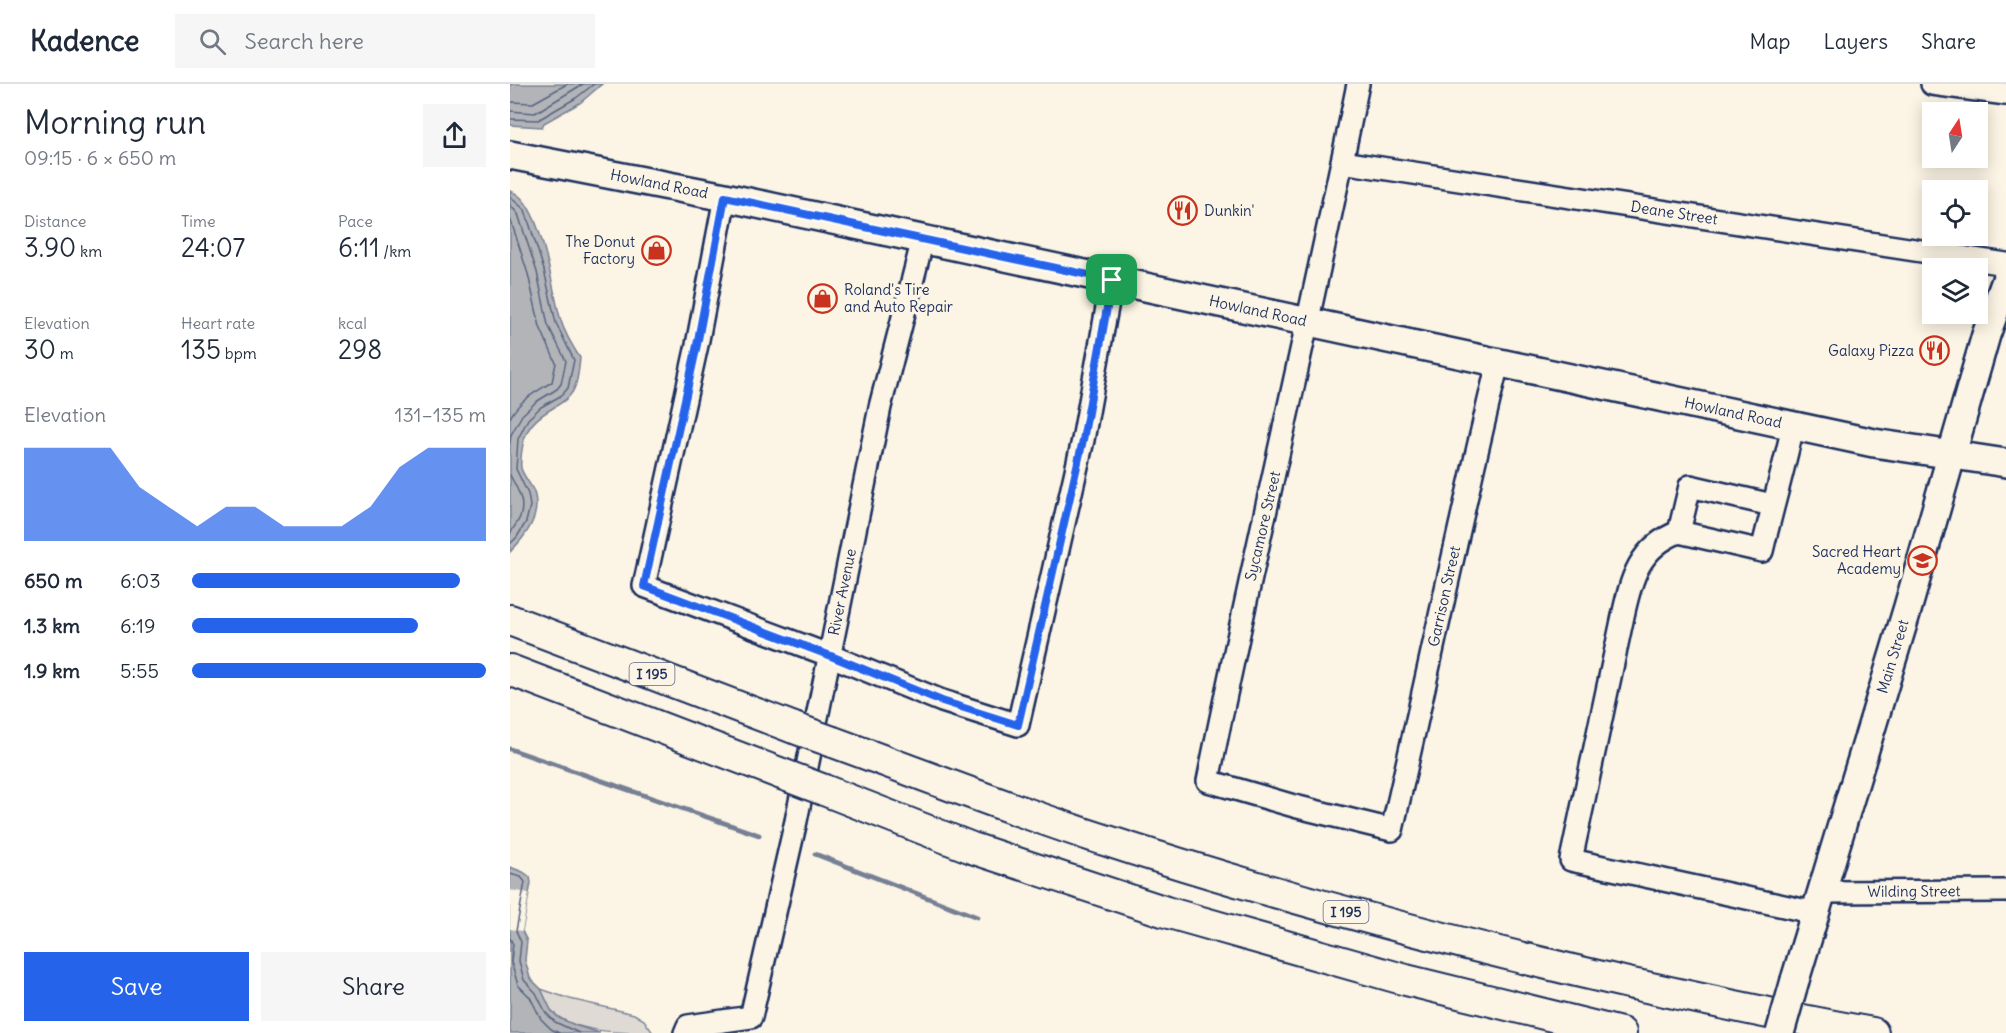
<!DOCTYPE html>
<meta charset="utf-8">
<style>
body{margin:0;font-family:Delius,sans-serif;background:#f6f6f7;color:#1f2937;height:100vh;display:flex;flex-direction:column;font-size:22px;white-space:nowrap}
*{box-sizing:border-box;margin:0}
p{font-size:20px;color:#747a83}
.icon{flex:none;width:33px;height:33px;fill:none;stroke:currentColor;stroke-width:2;stroke-linecap:round;stroke-linejoin:round}
.map{position:relative;flex:1;overflow:hidden}
.details{display:flex;flex-direction:column;background:#fff;width:510px}
.details>*{flex:none}
.needle{width:39px;rotate:12deg}
.tools{position:absolute;left:1412px;top:18px;display:grid;gap:12px}
.tools a{display:grid;place-items:center;width:66px;height:66px;border-radius:0px;background:#fff;box-shadow:0 3px 15px #0003;font-size:30px}
.pin{position:absolute;display:grid;place-items:center;width:51px;height:51px;color:#fff;margin:-26px;border-radius:12px;box-shadow:0 3px 9px #0006}
.round{display:grid;place-items:center;flex:none;width:63px;height:63px;border-radius:0px;background:#f6f6f7}
.summary{display:flex;align-items:center;justify-content:space-between;height:102px;padding:0 24px}
h1{font-size:33px;font-weight:600;line-height:45px}
.figures{display:grid;grid-template-columns:repeat(3,1fr);gap:9px;height:102px;padding:6px 24px}
.figures div{display:grid;align-content:center}
.figures b{font-size:26px;font-weight:600}
.figures small{font-size:16px;font-weight:400}
.figures p{font-size:16px}
.chart{height:168px;padding:12px 24px}
.chart p{display:flex;justify-content:space-between}
.chart svg{width:100%;height:108px;margin-top:6px;fill:#2563eb;opacity:.7}
.button{display:flex;gap:12px;margin-top:auto;padding:12px 24px}
.button a{flex:1;height:69px;border-radius:0px;background:#2563eb;color:#fff;font-size:24px;font-weight:600;line-height:69px;text-align:center}
.button a+a{background:#f6f6f7;color:#1f2937}
ul{padding:0 24px;list-style:none;font-size:20px}
li{display:grid;grid-template-columns:96px 72px 1fr;align-items:center;height:45px}
li i{height:15px;border-radius:8px;background:#2563eb}
header{display:flex;align-items:center;gap:36px;box-sizing:border-box;height:84px;padding:0 30px;background:#fff;border-bottom:2px solid #e0e1e3}
header strong{font-size:28px}
nav{display:flex;gap:33px;margin-inline-start:auto;font-size:21px}
.search{width:420px;height:54px;background:#f6f6f7;display:flex;align-items:center;gap:15px;box-sizing:border-box;padding:0 21px;border-radius:0px;color:#747a83;font-size:22px}
main{display:flex;flex:1;min-height:0}
.map>svg:first-child{display:block}
.green{fill:#dfdbd4;stroke:#7d8599;stroke-width:1.5}
.water{fill:#b2b4b8;stroke:#767f94;stroke-width:1.5}
.pier{fill:#fcf5e5}
.lines{fill:none;stroke-linecap:round;stroke-linejoin:round}
.shore{stroke:#576482;stroke-width:1.5}
.stream{stroke:#767f94;stroke-width:5}
.minor-casing{stroke:#1b2f5e;stroke-width:26}
.major-casing{stroke:#1b2f5e;stroke-width:32}
.highway-casing{stroke:#1b2f5e;stroke-width:34}
.minor{stroke:#fcf5e5;stroke-width:21}
.major{stroke:#fcf5e5;stroke-width:27}
.highway{stroke:#fcf5e5;stroke-width:30}
.major-bridge-casing{stroke:#1b2f5e;stroke-width:32;stroke-linecap:butt}
.highway-bridge-casing{stroke:#1b2f5e;stroke-width:34;stroke-linecap:butt}
.major-bridge{stroke:#fcf5e5;stroke-width:27}
.highway-bridge{stroke:#fcf5e5;stroke-width:30}
.route-casing{stroke:#fff;stroke-width:12}
.route{stroke:#2563eb;stroke-width:8}
.labels{text-anchor:middle;stroke-width:6;stroke-linejoin:round;paint-order:stroke}
.shield{fill:#fcf5e5;stroke:#5e6a86;stroke-width:1.5}
.shield-label{font-size:14px;font-weight:bold;fill:#1b2f5e}
.street-label{font-size:15px;fill:#1b2f5e;stroke:#fcf5e5}
.poi-label{font-size:15px;fill:#1b2f5e;stroke:#fcf5e5;text-anchor:end}
</style>
<header>
<strong>Kadence</strong>
<div class="search"><svg class="icon" aria-label="search" viewBox="0 0 24 24"><circle cx="10" cy="10" r="6"/><path d="M15 15l6 6"/></svg>Search here</div>
<nav><a>Map</a><a>Layers</a><a>Share</a></nav>
</header>
<main>
<section class="details">
<div class="summary"><div><h1>Morning run</h1><p>09:15 · 6 × 650 m</p></div><a class="round"><svg class="icon" aria-label="share" viewBox="0 0 24 24"><path d="M12 15V3M7 8l5-5 5 5M5 13v7h14v-7"/></svg></a></div>
<div class="figures">
<div><p>Distance</p><b>3.90<small> km</small></b></div>
<div><p>Time</p><b>24:07</b></div>
<div><p>Pace</p><b>6:11<small> /km</small></b></div>
</div>
<div class="figures">
<div><p>Elevation</p><b>30<small> m</small></b></div>
<div><p>Heart rate</p><b>135<small> bpm</small></b></div>
<div><p>kcal</p><b>298</b></div>
</div>
<div class="chart"><p><span>Elevation</span>131–135 m</p>
<svg viewBox="0 0 160 44" preserveAspectRatio="none"><path d="M0 44V6L10 6L20 6L30 6L40 22L50 30L60 38L70 30L80 30L90 38L100 38L110 38L120 30L130 14L140 6L150 6L160 6V44z"/></svg>
</div>
<ul>
<li><b>650 m</b>6:03<i style="width:91%"></i></li>
<li><b>1.3 km</b>6:19<i style="width:77%"></i></li>
<li><b>1.9 km</b>5:55<i style="width:100%"></i></li>
</ul>
<div class="button"><a>Save</a><a>Share</a></div>
</section>
<div class="map">
<svg width="1496" height="949" viewBox="0 0 1496 949">
<rect width="100%" height="100%" fill="#fcf5e5"/>
<filter id="ink" filterUnits="userSpaceOnUse"><feTurbulence type="fractalNoise" baseFrequency=".0167" numOctaves="2"/><feDisplacementMap in="SourceGraphic" scale="12" xChannelSelector="R" yChannelSelector="G"/><feConvolveMatrix kernelMatrix="1 2 1 2 8 2 1 2 1" color-interpolation-filters="sRGB"/></filter>
<g filter="url(#ink)">
<!-- green -->
<path class="green" d="M31 905 60 915 124 930 134 936 143 949C114 949 60 949 41 926 37 920 34 912 31 905Z"/>
<!-- water -->
<path class="water" d="M0 0H92L70 19 34 39 32 43 0 41Z
M0 107C32 115 42 208 51 237 55 250 63 263 70 274 69 284 68 297 64 305 55 325 23 325 14 356 12 363 10 377 11 384 13 392 21 400 24 408 32 432 15 453 0 468Z
M0 783 13 788 20 793 21 799 12 847 17 857 15 876 20 894 31 905 41 926 49 934 67 942 90 949H0Z"/>
<!-- pier -->
<path class="pier" d="M0 806 19 809 12 847 0 845Z"/>
<g class="lines">
<!-- shore -->
<path class="shore" d="M0 18 23 19 57 0
M0 27 25 29 73 0
M0 35 28 36 66 14 84 0
M0 113 15 126 34 186 46 239 64 276 58 304 52 311 31 323 18 335 8 355 6 385 18 410 20 422 16 438 7 453 0 460
M0 121 8 130 27 188 38 241 56 277 51 300 47 305 26 318 12 331 1 351 0 359
M0 134 18 190 30 243 46 279 42 298C26 308 9 316 0 334
M0 391C7 405 16 417 10 433 8 438 3 444 0 450
M0 790 11 793 15 798 6 847 11 858 9 877 14 896 26 909 36 929 45 938 69 949
M0 854 3 860 1 878 8 901 20 913 31 935 41 945 49 949"/>
<!-- stream -->
<path class="stream" d="M0 665 249 751
M305 770 467 833"/>
<defs>
<g id="minor">
<path id="s1" d="M848 0C801 233 745 464 698 697L784 722 882 746C918 591 950 434 988 279"/>
<path d="M1422 0 1496 10"/>
<path id="s2" d="M832 78 1496 180"/>
<path d="M215 113 187 261 134 502 321 572 432 617 508 641 573 356 602 196"/>
<path d="M1283 342C1274 384 1262 425 1252 467L1169 448C1129 463 1121 495 1113 532L1061 776 1306 829"/>
<path d="M1169 448 1180 402 1262 421"/>
<path id="s3" d="M1312 808 1496 807"/>
<path id="s4" d="M175 949 178 942 241 933 286 737 370 323 413 155"/>
</g>
<g id="major">
<path id="s5" d="M0 71 215 113 1364 359 1496 379"/>
<path id="s6" d="M1285 896 1398 523 1476 251 1496 196"/>
</g>
<path id="highway" d="M0 536 284 644
M0 586 272 690
M323 658C406 688 489 721 573 749 752 808 935 857 1118 899 1200 917 1281 935 1363 949
M314 706 462 764 656 828 896 896 1111 949"/>
</defs>
<!-- minor casing -->
<use href="#minor" class="minor-casing"/>
<!-- major casing -->
<use href="#major" class="major-casing"/>
<!-- highway casing -->
<use href="#highway" class="highway-casing"/>
<!-- minor -->
<use href="#minor" class="minor"/>
<!-- major -->
<use href="#major" class="major"/>
<!-- highway -->
<use href="#highway" class="highway"/>
<defs>
<path id="major-bridge" d="M1270 949 1285 896"/>
<path id="highway-bridge" d="M284 644 323 658
M272 690 314 706"/>
</defs>
<!-- major-bridge casing -->
<use href="#major-bridge" class="major-bridge-casing"/>
<!-- highway-bridge casing -->
<use href="#highway-bridge" class="highway-bridge-casing"/>
<!-- major-bridge -->
<use href="#major-bridge" class="major-bridge"/>
<!-- highway-bridge -->
<use href="#highway-bridge" class="highway-bridge"/>
</g>
</g>
<g class="lines" filter="url(#ink)">
<defs>
<path id="route" d="M215 113 602 196 573 356 508 641 432 617 321 572 134 502 187 261Z"/>
</defs>
<!-- route casing -->
<use href="#route" class="route-casing"/>
<!-- route -->
<use href="#route" class="route"/>
</g>
<!-- icons -->
<defs>
<symbol id="restaurant-ring" viewBox="-11 -11 22 22"><circle r="9.5" fill="#fcf5e5" stroke="#c8321e" stroke-width="1.5"/><path d="M-5-6h1v4h1v-4h1v4h1v-4h1v5L-1.5 .5V6h-2V.5L-5-1ZM5-6V6H3V1.5H1.5Q1.5-4 5-6Z" fill="#c8321e"/></symbol>
<symbol id="shop-ring" viewBox="-11 -11 22 22"><circle r="9.5" fill="#fcf5e5" stroke="#c8321e" stroke-width="1.5"/><path d="M-5-2.5h2.3a2.7 3.5 0 0 1 5.4 0H5L5.5 6h-11ZM-1.5-2.5h3a1.5 2.3 0 0 0-3 0Z" fill="#c8321e"/></symbol>
<symbol id="school-ring" viewBox="-11 -11 22 22"><circle r="9.5" fill="#fcf5e5" stroke="#c8321e" stroke-width="1.5"/><path d="M0-5L7-2L0 1L-7-2ZM-4 1L0 2.5L4 1V4Q0 6-4 4Z" fill="#c8321e"/></symbol>
</defs>
<g fill-rule="evenodd">
<use href="#restaurant-ring" x="656" y="110" width="33" height="33"/>
<use href="#shop-ring" x="130" y="150" width="33" height="33"/>
<use href="#shop-ring" x="296" y="198" width="33" height="33"/>
<use href="#restaurant-ring" x="1408" y="250" width="33" height="33"/>
<use href="#school-ring" x="1396" y="460" width="33" height="33"/>
</g>
<g class="labels">
<!-- shield labels -->
<g class="shield">
<rect x="119.5" y="579" width="45" height="22" rx="4.5"/>
<rect x="813.5" y="817" width="45" height="22" rx="4.5"/>
</g>
<g class="shield-label">
<text x="142" y="595">I 195</text>
<text x="836" y="833">I 195</text>
</g>
<!-- street labels -->
<g class="street-label">
<text dy="5" stroke="none"><textPath href="#s5" startOffset="152">Howland Road</textPath></text>
<text dy="5" stroke="none"><textPath href="#s2" startOffset="336">Deane Street</textPath></text>
<text dy="5" stroke="none"><textPath href="#s5" startOffset="764">Howland Road</textPath></text>
<text dy="5" stroke="none"><textPath href="#s5" startOffset="1250">Howland Road</textPath></text>
<text transform="translate(753 442) rotate(-77)" y="5">Sycamore Street</text>
<text dy="5" stroke="none"><textPath href="#s4" startOffset="506">River Avenue</textPath></text>
<text dy="5" stroke="none"><textPath href="#s1" startOffset="1143">Garrison Street</textPath></text>
<text dy="5" stroke="none"><textPath href="#s6" startOffset="338">Main Street</textPath></text>
<text dy="5" stroke="none"><textPath href="#s3" startOffset="92">Wilding Street</textPath></text>
</g>
<!-- poi labels -->
<g class="poi-label">
<text x="694" y="132" text-anchor="start">Dunkin'</text>
<text x="125" y="163">The Donut<tspan x="125" dy="17">Factory</tspan></text>
<text x="334" y="211" text-anchor="start">Roland's Tire<tspan x="334" dy="17">and Auto Repair</tspan></text>
<text x="1404" y="272">Galaxy Pizza</text>
<text x="1391" y="473">Sacred Heart<tspan x="1391" dy="17">Academy</tspan></text>
</g>
</g>
</svg>
<div class="tools">
<a><svg class="needle" viewBox="-14 -14 28 28"><path d="M0-13l5 13h-10z" fill="#e53935"/><path d="M0 13l5-13h-10z" fill="#747a83"/></svg></a>
<a><svg class="icon" aria-label="locate" viewBox="0 0 24 24"><circle cx="12" cy="12" r="6"/><path d="M12 2v4M12 18v4M2 12h4M18 12h4"/></svg></a>
<a><svg class="icon" aria-label="layers" viewBox="0 0 24 24"><path d="M12 4l9 5-9 5-9-5zM3 14l9 5 9-5"/></svg></a>
</div>
<div class="pin" style="left:602px;top:196px;background:#1e9e55"><svg class="icon" aria-label="arrive" viewBox="0 0 24 24"><path d="M6 21V4h12l-3 4 3 4H6"/></svg></div>
</div>
</main>
